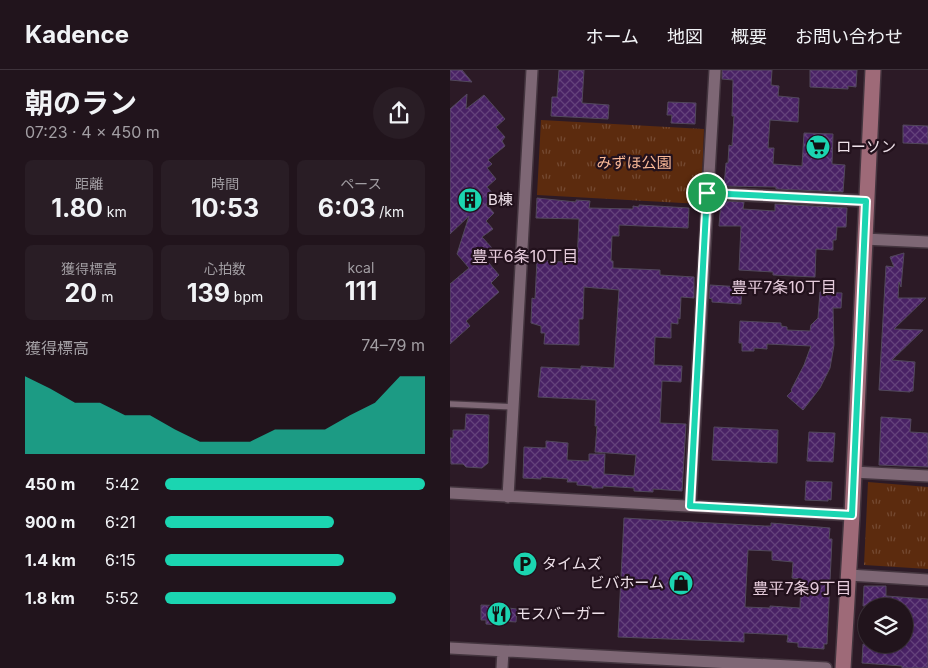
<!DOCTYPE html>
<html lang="ja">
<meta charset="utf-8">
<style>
body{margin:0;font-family:Inter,"Noto Sans JP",sans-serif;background:#291d25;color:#f1f3f6;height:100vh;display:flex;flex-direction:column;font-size:19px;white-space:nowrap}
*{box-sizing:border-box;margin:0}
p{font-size:16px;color:#a29ea3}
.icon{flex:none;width:28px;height:28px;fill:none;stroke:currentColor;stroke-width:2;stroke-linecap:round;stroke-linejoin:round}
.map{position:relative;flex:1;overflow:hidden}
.sheet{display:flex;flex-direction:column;background:#21141c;width:450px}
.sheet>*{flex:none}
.controls{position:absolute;left:408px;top:528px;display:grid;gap:10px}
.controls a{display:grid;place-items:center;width:55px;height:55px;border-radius:50%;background:#21141c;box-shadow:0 1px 4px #0004,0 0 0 1px #3e333b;font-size:25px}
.pin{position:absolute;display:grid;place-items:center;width:42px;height:42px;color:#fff;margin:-21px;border:2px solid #fff;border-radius:50%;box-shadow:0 1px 5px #0007}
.round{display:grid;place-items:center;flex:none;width:52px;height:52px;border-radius:26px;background:#291d25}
.summary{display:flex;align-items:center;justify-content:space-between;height:85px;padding:0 25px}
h1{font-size:28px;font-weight:700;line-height:38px}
.metrics{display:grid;grid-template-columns:repeat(3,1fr);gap:8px;height:85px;padding:5px 25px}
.metrics div{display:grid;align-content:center;border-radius:8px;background:#291d25;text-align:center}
.metrics b{font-size:25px;font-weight:700}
.metrics small{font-size:14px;font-weight:400}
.metrics p{font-size:14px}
.chart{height:140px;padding:10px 25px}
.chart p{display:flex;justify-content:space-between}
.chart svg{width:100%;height:90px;margin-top:5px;fill:#1bd5b1;opacity:.7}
ul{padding:0 25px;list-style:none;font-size:16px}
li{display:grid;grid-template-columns:80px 60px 1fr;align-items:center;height:38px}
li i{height:12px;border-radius:6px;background:#1bd5b1}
header{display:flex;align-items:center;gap:30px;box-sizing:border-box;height:70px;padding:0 25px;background:#21141c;border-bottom:1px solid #3e333b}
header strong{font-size:24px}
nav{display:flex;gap:28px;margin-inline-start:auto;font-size:18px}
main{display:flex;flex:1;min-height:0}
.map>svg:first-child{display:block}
.park{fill:url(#park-tufts)}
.building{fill:url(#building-cross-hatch);stroke:#52485c;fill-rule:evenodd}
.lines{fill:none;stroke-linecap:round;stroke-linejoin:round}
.lane-casing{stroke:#44353f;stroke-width:8}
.street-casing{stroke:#44353f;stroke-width:14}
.secondary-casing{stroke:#44353f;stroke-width:18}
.lane{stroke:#7e6775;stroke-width:5.5}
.street{stroke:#7e6775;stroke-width:11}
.secondary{stroke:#9e6a78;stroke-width:15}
.route-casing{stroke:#fff;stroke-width:10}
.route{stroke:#1bd5b1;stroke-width:6}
.labels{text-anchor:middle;stroke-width:4.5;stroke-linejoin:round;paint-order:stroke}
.poi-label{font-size:15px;fill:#eee1e9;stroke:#22111c;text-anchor:start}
.park-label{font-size:15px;fill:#fab998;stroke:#22111c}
.neighbourhood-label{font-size:16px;fill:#e6ccdc;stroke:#22111c}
</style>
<header>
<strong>Kadence</strong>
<nav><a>ホーム</a><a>地図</a><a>概要</a><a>お問い合わせ</a></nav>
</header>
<main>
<section class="sheet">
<div class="summary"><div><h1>朝のラン</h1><p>07:23 · 4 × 450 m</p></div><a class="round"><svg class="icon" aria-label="share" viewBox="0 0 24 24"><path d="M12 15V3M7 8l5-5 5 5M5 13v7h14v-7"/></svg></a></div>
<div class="metrics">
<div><p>距離</p><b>1.80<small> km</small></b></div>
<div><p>時間</p><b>10:53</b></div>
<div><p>ペース</p><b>6:03<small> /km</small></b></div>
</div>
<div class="metrics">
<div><p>獲得標高</p><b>20<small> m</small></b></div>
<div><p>心拍数</p><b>139<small> bpm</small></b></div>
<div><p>kcal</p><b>111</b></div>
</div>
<div class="chart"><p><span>獲得標高</span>74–79 m</p>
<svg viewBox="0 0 160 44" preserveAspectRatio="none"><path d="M0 44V6L10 12L20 19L30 19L40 25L50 25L60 32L70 38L80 38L90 38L100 32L110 32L120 32L130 25L140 19L150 6L160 6V44z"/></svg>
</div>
<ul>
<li><b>450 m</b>5:42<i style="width:100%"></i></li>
<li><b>900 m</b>6:21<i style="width:65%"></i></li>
<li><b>1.4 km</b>6:15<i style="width:69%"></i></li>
<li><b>1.8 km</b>5:52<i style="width:89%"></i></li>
</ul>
</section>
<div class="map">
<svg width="478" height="598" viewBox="0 0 478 598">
<defs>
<pattern id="park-tufts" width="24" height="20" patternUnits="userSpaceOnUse" patternTransform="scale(1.25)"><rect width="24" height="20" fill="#5c2b0e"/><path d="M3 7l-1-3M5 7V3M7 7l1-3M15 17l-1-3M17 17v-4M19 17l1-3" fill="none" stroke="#744931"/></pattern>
<pattern id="building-cross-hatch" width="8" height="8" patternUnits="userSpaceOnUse" patternTransform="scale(1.25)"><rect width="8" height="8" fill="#492265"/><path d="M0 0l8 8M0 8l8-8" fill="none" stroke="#64427b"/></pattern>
</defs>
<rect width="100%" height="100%" fill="#2c1a26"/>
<!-- park -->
<path class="park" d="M91 50 254 59 251 134 87 125Z
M418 412 478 417V499L414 495Z"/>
<!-- building -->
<path class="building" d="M0 0H12L22 12 0 10Z
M109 0H134L132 33 159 35 158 49 101 46 102 27H107Z
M272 0H322L321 15 329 16 328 26 349 28 348 52 320 50 318 78H324L323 94 352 96 354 63 383 64 382 94 395 95 393 122 326 119V117L274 116 276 93H278L279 75 282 76 284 46H282L283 10 272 9Z
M360 0H407L406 17 398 16V19L360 17Z
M17 24 16 39 34 25 55 49 46 57 55 67 52 71 55 76 38 90 42 94 37 98 46 109 37 117 45 126 36 134 44 143 36 151 43 159 32 167 42 178 33 186 49 205 41 213 49 222 16 251 20 256 0 274V214L19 198 7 184 19 146 0 164V39Z
M218 32 246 33 245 54 221 53 222 45H217Z
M453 55 478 56V74L453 73Z
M87 128 126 132V130L140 131 139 138 183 139V136L189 137V135L239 138 238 158 169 155V166H162L161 191H163V198L210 200V205L244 207V228L231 227 230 249 228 248V254L221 253V268L205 267 204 295 232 296 231 312 212 311 210 353 236 354 232 421 203 419V422L184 421V418L153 416V418H142V416L127 415V412H117L118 409 91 407V409L73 408 74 377 96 378V371L118 373 117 390 139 391V384H155L154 404 184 406 186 385 145 382 147 356H145L146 330 88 327 91 297 131 299V296L164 298 169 220 134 217 133 249H129V275L94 274 95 263H91V256L81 253 82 228 85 229 87 190 127 193 129 149 86 148Z
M271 131 294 132 293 139 325 141V134L397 138 396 157H387L386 170H383V180L366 179 365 207 323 205V202L289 200 291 156H269Z
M454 183 451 217 449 212 448 228H476L444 259 473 260 442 290 465 292 463 321H461L460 322 429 320 436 196 444 197 440 187Z
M260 215 292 217 291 234 262 232V229L259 228Z
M370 222 392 223 391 238H383L384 275 380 298 370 318 353 340 337 326 342 321 341 320 354 295 361 276 317 274V279L304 278V281H292V273H289L290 251 331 253V256L337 257V260L360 261 361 255 368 248Z
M16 344 39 345 38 393 32 398 16 397 13 394H1L0 368H3V360H15Z
M431 347 461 349 460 362 478 363V397L429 395Z
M264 357 328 360 327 393 262 390Z
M359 362 385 363 383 392 357 391Z
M356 411 382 412 381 430 378 429V431L355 430Z
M174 448 315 456H321V453L380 458 379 469H382L377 574H374V579L348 577V573L337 572 338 565 294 563V572L168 567ZM298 480 322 481V490L343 492 342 508 351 509 350 538 320 536V538L295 537Z
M414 516H436V526L478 529V598H452V596L412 593 413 574H454V536H413Z
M31 535 58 536V538L67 539 66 552 51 551V555L36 554V550H31Z"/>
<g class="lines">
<defs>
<path id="lane" d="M0 334 63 337"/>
<path id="street" d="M257 123 416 131
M414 169 478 172
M404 402 478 406
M0 423 402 445
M58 427 82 0
M240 436 265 0
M399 505 478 510
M0 578 376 598
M52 598 53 581"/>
<path id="secondary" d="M393 598 402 445 423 0"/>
</defs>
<!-- lane casing -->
<use href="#lane" class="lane-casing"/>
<!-- street casing -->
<use href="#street" class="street-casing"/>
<!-- secondary casing -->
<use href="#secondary" class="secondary-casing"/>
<!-- lane -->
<use href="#lane" class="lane"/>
<!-- street -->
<use href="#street" class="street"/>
<!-- secondary -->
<use href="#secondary" class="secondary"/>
</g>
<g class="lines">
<defs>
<path id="route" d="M257 123 416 131 402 445 240 436Z"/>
</defs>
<!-- route casing -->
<use href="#route" class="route-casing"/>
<!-- route -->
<use href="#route" class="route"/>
</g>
<!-- icons -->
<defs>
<symbol id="supermarket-disc" viewBox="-11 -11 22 22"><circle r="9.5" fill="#1bd5b1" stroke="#22111c"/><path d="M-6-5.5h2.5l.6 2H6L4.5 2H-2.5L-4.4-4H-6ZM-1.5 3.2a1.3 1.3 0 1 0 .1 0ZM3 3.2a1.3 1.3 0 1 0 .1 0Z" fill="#111"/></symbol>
<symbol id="building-disc" viewBox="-11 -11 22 22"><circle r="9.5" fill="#1bd5b1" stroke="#22111c"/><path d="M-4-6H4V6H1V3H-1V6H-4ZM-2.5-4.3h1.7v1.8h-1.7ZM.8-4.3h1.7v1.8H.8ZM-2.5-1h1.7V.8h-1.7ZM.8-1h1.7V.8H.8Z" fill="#111"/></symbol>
<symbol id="parking-disc" viewBox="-11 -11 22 22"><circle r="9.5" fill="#1bd5b1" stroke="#22111c"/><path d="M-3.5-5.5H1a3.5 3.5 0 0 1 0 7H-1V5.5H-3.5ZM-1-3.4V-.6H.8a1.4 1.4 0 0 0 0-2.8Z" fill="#111"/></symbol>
<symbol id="shop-disc" viewBox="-11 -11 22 22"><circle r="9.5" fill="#1bd5b1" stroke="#22111c"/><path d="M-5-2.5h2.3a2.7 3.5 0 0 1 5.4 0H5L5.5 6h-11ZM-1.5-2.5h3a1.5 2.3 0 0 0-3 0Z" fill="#111"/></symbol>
<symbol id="restaurant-disc" viewBox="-11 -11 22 22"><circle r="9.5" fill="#1bd5b1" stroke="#22111c"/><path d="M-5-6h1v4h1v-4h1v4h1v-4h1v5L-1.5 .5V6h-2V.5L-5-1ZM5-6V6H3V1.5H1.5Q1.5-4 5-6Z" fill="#111"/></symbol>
</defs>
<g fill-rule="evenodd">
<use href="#supermarket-disc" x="354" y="63" width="28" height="28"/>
<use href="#building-disc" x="6" y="116" width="28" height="28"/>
<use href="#parking-disc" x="61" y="480" width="28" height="28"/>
<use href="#shop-disc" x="217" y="499" width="28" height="28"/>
<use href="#restaurant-disc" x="35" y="530" width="28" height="28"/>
</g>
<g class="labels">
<!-- poi labels -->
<g class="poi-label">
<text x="386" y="82">ローソン</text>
<text x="38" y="135">B棟</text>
<text x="92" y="499">タイムズ</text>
<text x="214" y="518" text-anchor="end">ビバホーム</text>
<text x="66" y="549">モスバーガー</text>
</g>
<!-- park labels -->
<g class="park-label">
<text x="184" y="98">みずほ公園</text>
</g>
<!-- neighbourhood labels -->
<g class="neighbourhood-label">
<text x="75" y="192">豊平6条10丁目</text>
<text x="334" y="223">豊平7条10丁目</text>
<text x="352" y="524">豊平7条9丁目</text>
</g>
</g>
</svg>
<div class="controls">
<a><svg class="icon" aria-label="layers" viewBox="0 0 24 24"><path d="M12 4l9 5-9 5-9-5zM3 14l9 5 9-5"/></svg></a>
</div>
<div class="pin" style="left:257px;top:123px;background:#1e9e55"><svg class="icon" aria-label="arrive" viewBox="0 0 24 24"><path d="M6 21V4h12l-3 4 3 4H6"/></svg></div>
</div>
</main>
